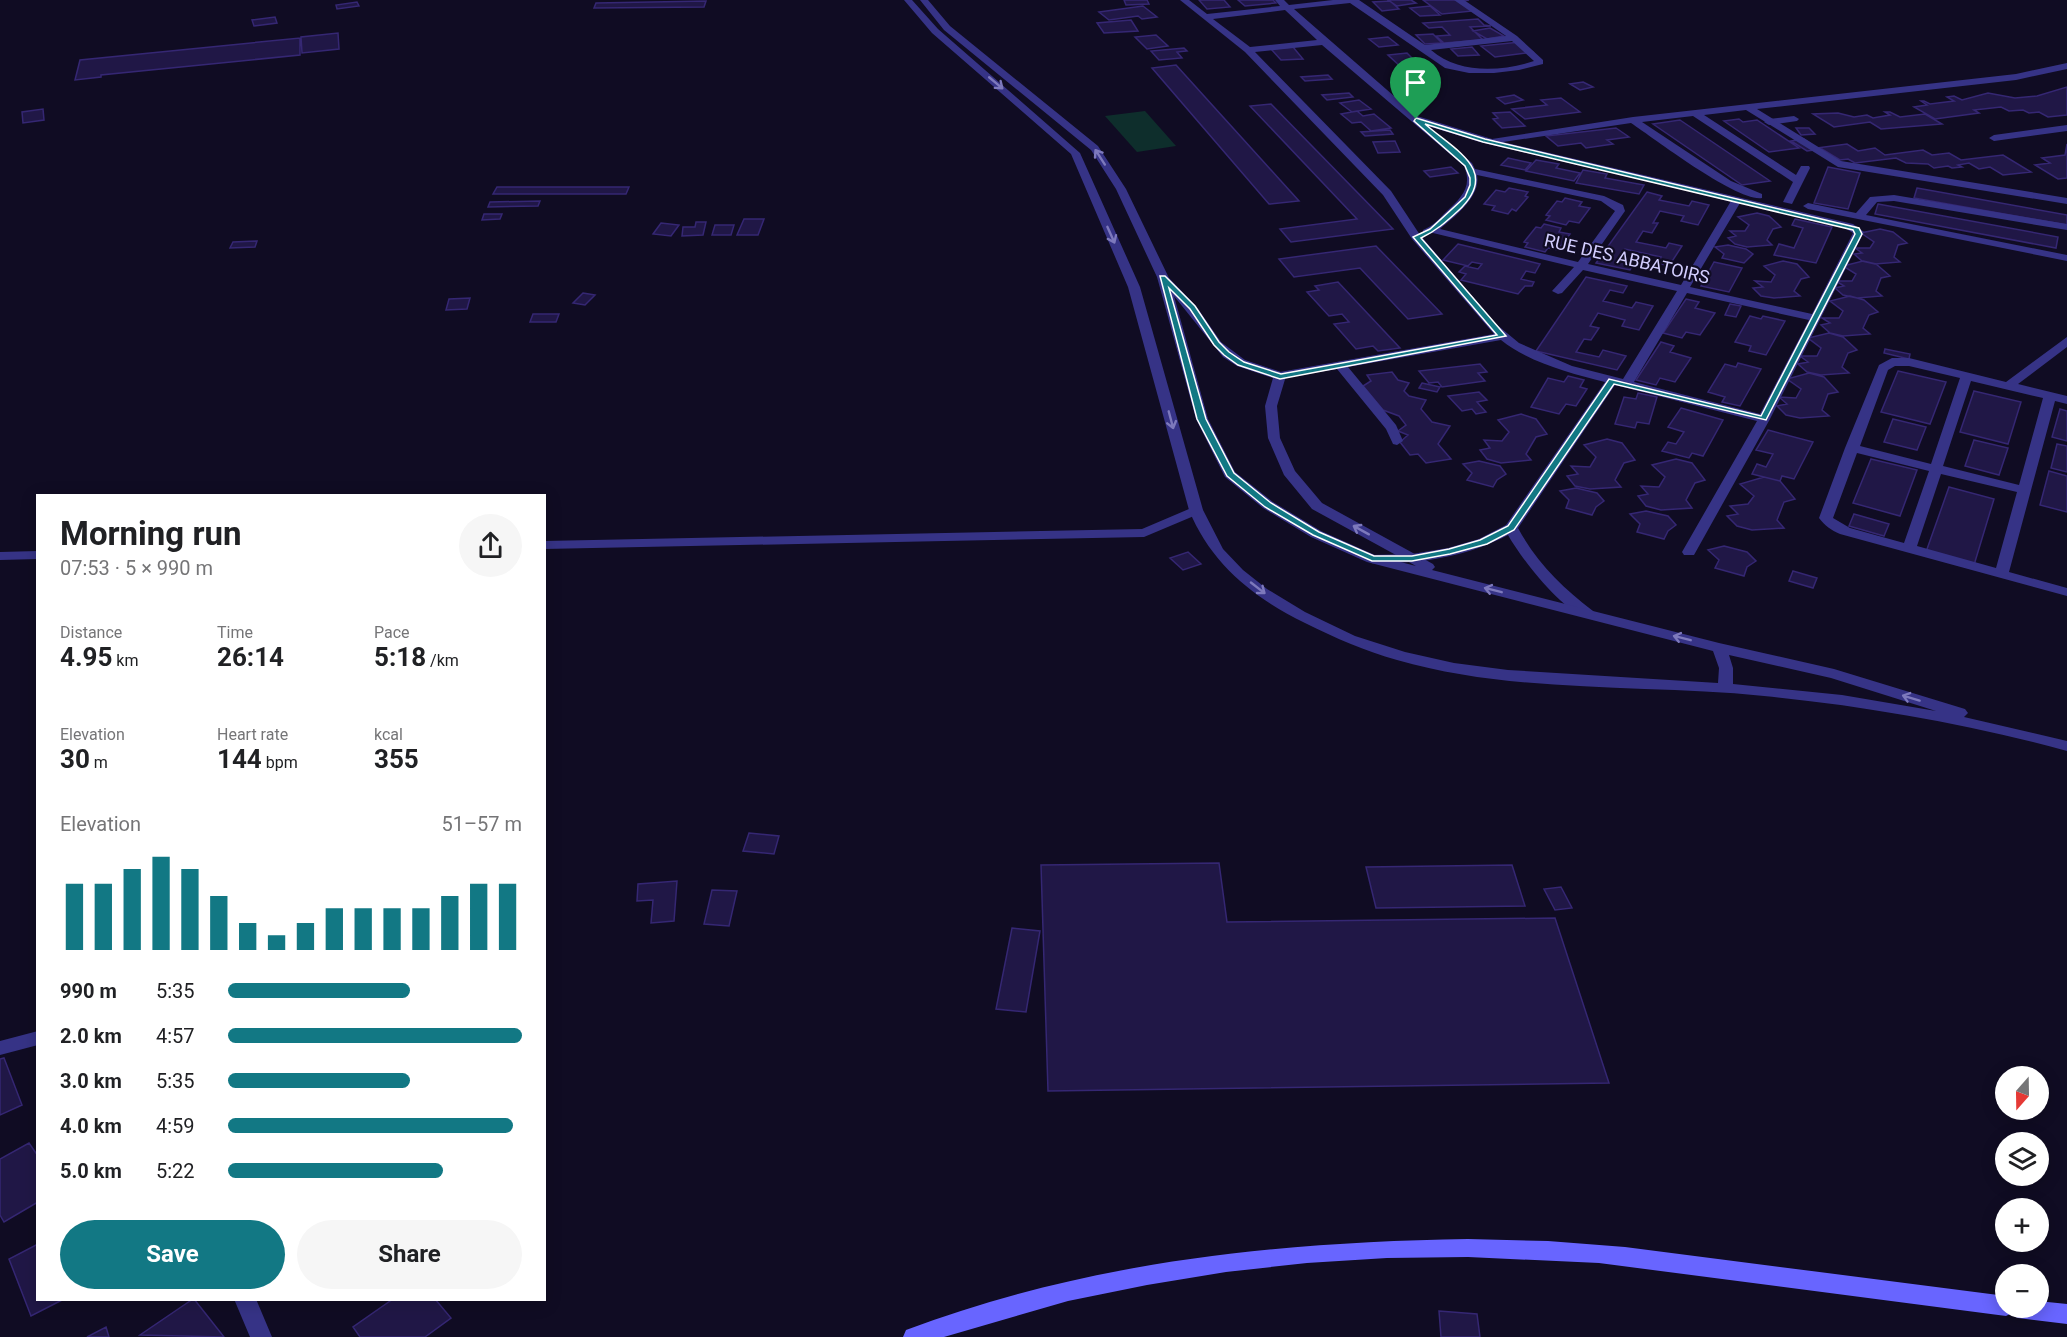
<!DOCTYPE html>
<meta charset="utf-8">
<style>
body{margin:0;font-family:Roboto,sans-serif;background:#f6f6f6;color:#202124;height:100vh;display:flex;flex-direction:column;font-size:22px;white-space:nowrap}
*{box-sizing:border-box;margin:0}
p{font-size:20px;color:#757577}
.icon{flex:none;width:33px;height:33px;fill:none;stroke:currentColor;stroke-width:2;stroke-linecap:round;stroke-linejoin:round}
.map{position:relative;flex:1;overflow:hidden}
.drawer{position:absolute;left:36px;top:494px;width:510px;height:807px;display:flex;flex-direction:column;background:#fff;border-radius:0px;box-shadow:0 3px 15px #0003}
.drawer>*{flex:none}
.needle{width:39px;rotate:200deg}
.buttons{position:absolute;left:1995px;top:1066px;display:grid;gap:12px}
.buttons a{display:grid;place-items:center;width:54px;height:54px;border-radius:50%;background:#fff;box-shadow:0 3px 15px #0003;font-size:30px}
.pin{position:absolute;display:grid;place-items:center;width:51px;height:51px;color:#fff;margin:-62px -26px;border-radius:50% 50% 50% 0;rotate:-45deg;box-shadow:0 0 6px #0007}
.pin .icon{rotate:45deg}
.round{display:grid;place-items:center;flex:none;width:63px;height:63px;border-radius:32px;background:#f6f6f6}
.summary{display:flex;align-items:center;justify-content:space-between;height:102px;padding:0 24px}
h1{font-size:33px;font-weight:700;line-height:45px}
.metrics{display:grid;grid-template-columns:repeat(3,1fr);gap:9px;height:102px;padding:6px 24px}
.metrics div{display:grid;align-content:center}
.metrics b{font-size:26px;font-weight:700}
.metrics small{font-size:16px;font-weight:400}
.metrics p{font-size:16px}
.chart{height:168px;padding:12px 24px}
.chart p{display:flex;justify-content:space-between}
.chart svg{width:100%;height:108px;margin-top:6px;stroke:#127884;stroke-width:6}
.button{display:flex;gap:12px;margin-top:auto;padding:12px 24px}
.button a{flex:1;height:69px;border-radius:36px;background:#127884;color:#fff;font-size:24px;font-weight:700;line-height:69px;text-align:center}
.button a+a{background:#f6f6f6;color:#202124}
ul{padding:0 24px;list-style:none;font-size:20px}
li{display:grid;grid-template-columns:96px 72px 1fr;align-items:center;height:45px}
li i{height:15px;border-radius:8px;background:#127884}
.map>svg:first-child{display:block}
.green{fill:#0e2e2c}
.building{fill:#201746;stroke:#352773;stroke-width:1.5}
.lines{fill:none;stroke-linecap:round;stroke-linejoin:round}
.service{fill:#363386;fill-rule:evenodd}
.minor{fill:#363386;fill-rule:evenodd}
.tertiary{fill:#363386;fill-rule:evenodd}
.secondary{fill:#6865ff;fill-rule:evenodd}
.oneway{stroke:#7d79bc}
.route{fill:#127884;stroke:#fff;stroke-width:1.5;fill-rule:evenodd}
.labels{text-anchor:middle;stroke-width:4.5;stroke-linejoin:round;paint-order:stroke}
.far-street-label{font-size:18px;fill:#d3ceff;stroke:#100c23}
</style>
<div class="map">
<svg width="2067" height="1337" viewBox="0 0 2067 1337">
<rect width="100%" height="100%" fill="#100c23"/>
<!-- green -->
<path class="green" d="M1145 111 1176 146 1137 152 1105 116Z"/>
<!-- building -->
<path class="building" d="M1124 0H1147L1149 4 1126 5Z
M1199 0H1224L1230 7 1207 9Z
M1238 0H1273L1276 3 1245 6Z
M1388 0H1411L1416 3 1397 6Z
M1423 0H1469L1463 1 1473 11 1442 14Z
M706 1 704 7 594 8 596 3Z
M1390 1 1399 9 1382 11 1373 2Z
M357 2 359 6 337 9 336 5Z
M1143 6 1157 17 1142 19 1138 16 1109 20 1099 12Z
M1430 6 1440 15 1420 16 1410 8Z
M275 17 277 23 254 26 252 20Z
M1478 19 1484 25 1491 26 1470 27 1483 40 1444 43 1436 36 1450 35 1442 27 1429 28 1423 23Z
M1131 20 1138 31 1104 33 1097 23Z
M1490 28 1504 36 1487 39 1473 31Z
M338 33 339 49 302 53 301 37Z
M1433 34 1442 43 1425 44 1416 35Z
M1156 35 1168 46 1147 49 1135 37Z
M1388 37 1398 45 1379 47 1369 39Z
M300 38V55L101 75V77L75 80 80 60Z
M1520 42 1533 52 1495 57 1481 46Z
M1293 47 1303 59 1281 60 1271 49Z
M1472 47 1479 55 1458 56 1451 49Z
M1184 48 1187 51 1177 52 1182 58 1159 60 1151 51Z
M1407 53 1414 60 1424 59 1431 66 1402 68 1388 55Z
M1176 65 1299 201 1269 204 1152 68Z
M1328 75 1332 79 1305 81 1301 77Z
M1583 82 1593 87 1580 90 1570 84Z
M2067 87V115L2048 117 2039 112 2029 113 2023 110 2009 111 2001 107 1974 110 1979 113 1935 119 1914 107 1927 105 1921 101H1924L1930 104 1954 101 1947 97 1954 96 1962 100 1988 93 2015 98 2037 96Z
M1349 93 1353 97 1327 100 1322 95Z
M1514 95 1523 100 1505 104 1497 98Z
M1561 98 1580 112 1525 119 1512 109 1547 105 1541 100Z
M1359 100 1371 109 1352 112 1340 103Z
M1271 104 1393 229 1291 242 1280 229 1357 219 1250 106Z
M43 109 44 120 23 123 22 112Z
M1357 111 1363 116 1374 114 1391 128 1371 131 1361 122 1352 123 1341 114Z
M1510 112 1525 126 1502 128 1493 119 1498 118 1493 113Z
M1885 112H1890L1900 117 1925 114 1942 124 1881 129 1870 122 1834 127 1813 114 1838 113 1854 117 1867 115 1873 118 1890 115Z
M1739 119 1743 122 1757 120 1799 148 1769 152 1724 121Z
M1680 120 1770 181 1742 185 1653 124Z
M1616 128 1629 137 1607 140 1613 144 1586 148 1581 143 1558 146 1546 136Z
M1796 128H1809L1815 134 1801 135Z
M1390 130 1393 134 1365 136 1361 132Z
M1804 139 1817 148 1847 144 1858 151 1875 148 1885 155 1923 150 1932 155 1949 153 1961 160 2003 155 2031 172 2003 175 1990 167 1979 169 1969 163 1958 165 1962 167 1952 168 1948 166 1934 168 1928 164 1906 163 1896 158 1855 163 1848 159 1840 160 1822 149 1807 151 1791 141Z
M1395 141 1400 152 1378 153 1373 142Z
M2067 144V178L2058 179 2035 165 2050 163 2042 158 2065 155Z
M1508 158 1531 163 1525 170 1501 165Z
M1536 160 1559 164 1556 168 1580 173 1574 181 1526 171Z
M1451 167 1458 173 1430 177 1424 171Z
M1828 167 1860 173 1848 209 1814 203Z
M1583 170 1607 174 1605 178 1644 185 1639 194 1576 183Z
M497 187H629L626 194H493Z
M1509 188 1528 192 1525 196 1528 197 1516 211 1512 209 1508 214 1492 210 1495 206 1484 204 1496 190 1505 192Z
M1917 188 2067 215V225L1914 198Z
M1647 192 1662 196 1659 200 1689 206 1692 201 1709 205 1698 225 1681 221 1684 216 1660 211 1653 223H1658L1652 233 1643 231 1636 242 1666 248 1669 243 1682 246 1669 266 1657 263 1661 257 1625 249 1617 261 1633 265 1630 270 1596 263Z
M1565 198 1582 202 1579 206 1590 208 1579 223 1569 221 1566 225 1546 220 1550 216 1546 215 1557 201 1562 202Z
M540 201 538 206 488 207 490 202Z
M1878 204 2058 237 2056 248 1875 214Z
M1757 213 1769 216 1781 227 1773 229 1767 240 1772 245 1747 247 1735 244 1728 238 1736 236 1730 231H1745L1749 225 1738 217Z
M484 214H502L500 219 482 220Z
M744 219H764L758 235H737Z
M1795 219 1832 227 1816 263 1774 255 1779 244 1794 248 1803 228 1792 225Z
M696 222H706L703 235 682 236 683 227H695Z
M661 223 679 225 671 236 653 234Z
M1544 224 1561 228 1559 232 1570 234 1558 250 1548 248 1545 252 1525 247 1528 243 1524 242 1536 227 1541 228Z
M715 225H734L731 235H712Z
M1880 229 1893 232 1907 243 1898 245 1894 257 1900 262 1875 264 1862 261 1854 254 1862 253 1855 248H1870L1874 242 1861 233Z
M257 241 255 247 230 248 233 242Z
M1458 244 1540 264 1535 273 1526 271 1521 279 1534 282 1532 286H1525L1518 294 1461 280 1466 274 1459 272 1465 266 1478 269 1482 264 1472 262 1468 266 1443 260Z
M1728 245 1746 249 1753 254 1744 263 1722 258 1724 254 1715 247Z
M1376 246 1442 314 1408 319 1360 268 1294 277 1279 259Z
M1783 261 1797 264 1809 277 1801 279 1794 291 1800 296 1774 298 1761 296 1753 288 1763 287 1755 281 1771 282 1775 275 1764 266Z
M1863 261 1876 264 1890 276 1881 278 1876 291 1882 296 1857 298 1843 295 1835 288 1844 286 1836 281H1852L1856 274 1843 266Z
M1714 262 1742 268 1729 292 1701 286Z
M1586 277 1627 286 1623 293 1610 290 1603 301 1632 308 1636 302 1653 306 1639 330 1622 326 1625 320 1598 313 1590 326 1599 328 1591 340 1584 339 1576 352 1599 357 1603 350 1626 356 1617 370 1536 351Z
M1338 282 1400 348 1378 351 1373 346 1356 349 1334 324 1349 322 1342 314 1329 316 1307 292 1319 290 1315 286Z
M583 293 595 295 585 305 573 303Z
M1850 296 1864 300 1878 312 1869 315 1863 328 1870 334 1843 336 1830 333 1821 325 1830 323 1822 318H1839L1843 311 1830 301Z
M470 298 467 309 446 310 449 299Z
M1686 299 1699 302 1695 308 1715 313 1700 335 1686 332 1682 338 1663 333Z
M1730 304 1741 306 1736 317 1725 315Z
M533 314H559L556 322H530Z
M1750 316 1761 319 1763 316 1785 321 1766 355 1749 351 1751 346 1735 342Z
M1829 333 1843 337 1857 350 1848 353 1842 367 1849 373 1821 375 1807 372 1798 364 1808 362 1800 356H1817L1821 348 1808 338Z
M1661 342 1674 346 1670 352 1691 358 1675 382 1660 378 1656 385 1636 380Z
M1885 349 1910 354 1909 359 1884 353Z
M1738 363 1761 369 1740 406 1722 402 1725 397 1708 392 1725 364 1736 367Z
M1480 364 1487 372 1478 373 1485 381 1442 387 1438 382 1429 383 1419 371Z
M1898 371 1946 382 1930 424 1881 412Z
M1392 372 1398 380 1409 383 1404 391 1409 396 1426 400 1421 409 1432 422 1450 426 1438 444 1451 459 1426 463 1418 454 1410 455 1400 442 1408 435 1398 431 1406 425 1399 416 1383 410 1363 386 1371 381 1367 375Z
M1809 373 1824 377 1838 392 1828 394 1822 410 1829 416 1800 418 1786 415 1777 406 1787 404 1779 397 1796 398 1801 389 1787 379Z
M1568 376 1584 380 1580 387 1587 389 1576 406 1566 404 1559 414 1531 407 1548 378 1564 382Z
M1422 383 1440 387 1437 392 1419 388Z
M1974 391 2021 402 2008 444 1960 432Z
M1479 392 1487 400 1477 402 1486 412 1476 414 1472 409 1462 411 1448 396Z
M1638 393 1657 397 1649 424 1637 422 1635 428 1615 424 1624 397 1636 399Z
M1681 408 1723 420 1703 456 1692 453 1689 458 1662 451 1668 442 1676 444 1684 432 1668 427Z
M2060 409 2067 411V441L2052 437Z
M1521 414 1536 419 1547 434 1536 437 1526 454 1531 460 1501 463 1487 459 1480 450 1490 448 1484 440 1502 441 1509 432 1498 420Z
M1893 419 1926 427 1917 450 1884 442Z
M1768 430 1813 442 1794 479 1782 476 1780 481 1752 474 1757 464 1766 467 1773 454 1756 450Z
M1607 439 1622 443 1635 460 1624 463 1615 480 1621 487 1590 489 1575 486 1567 476 1578 474 1571 466 1590 467 1596 457 1584 445Z
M1974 440 2008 448 1999 475 1965 466Z
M2057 444 2067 446V472L2051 468Z
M1676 459 1692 463 1705 480 1695 483 1686 500 1692 508 1661 510 1646 506 1638 496 1648 494 1641 486 1659 487 1665 477 1652 465Z
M1871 459 1917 470 1900 516 1853 503Z
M1479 461 1500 466 1506 474 1497 480 1493 487 1467 480 1472 473 1463 464Z
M2049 471 2067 476V512L2040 505Z
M1764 477 1780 481 1795 499 1784 502 1777 520 1784 528 1752 530 1737 526 1727 516 1738 514 1730 506 1748 504 1754 496 1740 484Z
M1949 487 1994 499 1974 565 1926 552Z
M1576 488 1597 493 1604 501 1596 507 1592 515 1566 508 1569 500 1560 491Z
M1646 511 1668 516 1676 525 1668 531 1664 539 1637 532 1640 524 1630 514Z
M1854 514 1889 524 1884 536 1849 526Z
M1724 546 1747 552 1756 561 1747 567 1744 576 1715 568 1719 560 1708 550Z
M1188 552 1201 564 1183 570 1170 558Z
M1793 571 1817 578 1813 588 1789 581Z
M749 833 779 836 774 854 743 851Z
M1219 863 1227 922 1555 918 1609 1083 1048 1091 1041 865Z
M1512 865 1525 906 1376 908 1366 867Z
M677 881 674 921 651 923 653 900 637 901 638 884Z
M1561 887 1572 908 1555 910 1544 889Z
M712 890 737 891 729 926 704 924Z
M1012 928 1040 931 1026 1012 996 1009Z
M4 1058 22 1105 0 1115V1059Z
M29 1143 38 1156V1202L4 1222 0 1215V1159Z
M38 1244V1299H64L31 1316 9 1259Z
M194 1299 224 1337 140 1335 193 1299Z
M393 1299H435L451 1318 425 1337H360L353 1327Z
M1439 1311 1477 1314 1480 1337H1441Z
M106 1327 109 1337H87Z"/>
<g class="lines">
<!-- service -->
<path class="service" d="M1794 116 1799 119 1797 121 1769 125 1764 122 1769 119Z"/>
<!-- minor -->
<path class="minor" d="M1180 0H1189L1207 14 1280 6 1275 0H1284L1289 5 1333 0H1359L1425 45 1506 36 1454 0H1464L1517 36 1543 60V64L1519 70 1494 73H1469L1445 68 1350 3 1294 9 1417 116 1492 139 1633 117 2016 74 2067 63V69L2016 80 1757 109 1841 161 2067 198V204L1838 167 1746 110 1704 115 1796 175 1801 166H1809L1810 168 1792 204 1783 202 1793 182 1693 116 1642 122 1731 181 1762 194V198C1737 202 1655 139 1631 123L1503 142 1853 224 1864 232 1770 419 1694 555H1684L1682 552 1757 421 1615 385 1518 528C1537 563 1562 587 1593 611L1595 614 1588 618C1562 612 1521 558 1508 535 1472 554 1432 562 1391 563 1382 563 1371 566 1365 559L1372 555 1412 554 1448 548 1479 539 1506 525 1605 382C1570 373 1530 363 1501 340L1348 367 1396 425 1403 441 1397 445 1393 444 1386 429 1337 369 1276 379 1274 376 1280 372 1494 334 1412 239 1383 195 1245 52ZM1285 10 1317 40 1250 47 1213 19ZM1512 41 1534 61C1500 72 1459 74 1431 50ZM1322 45 1464 166C1473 187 1461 198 1446 212 1439 219 1433 226 1423 230V234L1433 233 1574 267 1552 291 1558 294 1562 293 1583 270 1677 291 1623 379 1572 366 1519 343 1496 324 1420 235 1391 191 1255 52ZM1428 126 1480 142 1731 201 1681 285 1588 264 1625 211 1623 205 1604 196 1475 169 1472 163ZM1477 175 1601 201 1615 211 1578 262 1440 229C1455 216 1481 197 1477 175ZM1740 203 1845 228 1853 233 1812 314 1690 287ZM1687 293 1809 320 1760 414 1634 382Z
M2067 125V131L1994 141 1989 138 1994 135Z
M1894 195 2067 224V230L1894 201 1877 202 1866 215 2067 255V261L1808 209 1803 206 1808 203 1856 213 1870 197Z
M2067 337V347L2018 384 2067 396V404L2055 401 2009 572 2067 588V596L1840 534C1831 530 1825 526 1819 518L1845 448 1879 365 1892 358H1909L2006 382ZM1895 366H1909L1960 378 1931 464 1860 446 1888 370ZM1971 381 2043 398 2019 485 1943 466ZM1857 453 1929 471 1904 543 1850 528 1833 518ZM1941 474 2017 492 1996 568 1917 546Z
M1196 506 1203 510 1201 513 1144 537 544 549V541L1142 529Z
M38 551V559L0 560V552Z
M38 1031V1045L0 1055V1041Z
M234 1299H256L272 1337H250Z"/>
<!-- tertiary -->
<path class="tertiary" d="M904 0H912L938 29 1080 153 1140 287 1203 510 1223 549 1243 570 1267 589 1305 612 1355 636 1405 652 1454 663 1508 670 1718 683 1719 668 1713 651 1367 562 1311 537 1263 508 1225 477 1196 419 1157 277 1116 189 1091 150 944 30 920 0H928L950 26 1098 146 1126 189 1169 278 1196 306 1221 342 1245 360 1284 373 1286 376 1277 406 1280 438 1295 471 1322 503 1433 564 1435 567 1432 570 1719 643 1834 669 1965 709 1968 713 1964 717 2067 741V751C1968 724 1866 706 1764 696 1643 684 1515 694 1397 660 1365 651 1335 638 1305 623 1254 598 1211 564 1189 510L1128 287 1071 154 932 33ZM1174 296 1223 357 1237 366 1273 378 1265 406 1268 438 1284 475 1312 509 1416 566 1377 556 1321 531 1273 502 1235 472 1208 419ZM1729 655 1831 678 1936 711 1842 695 1733 684V668Z"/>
<!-- secondary -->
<path class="secondary" d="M1468 1239 1548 1241 1625 1247 2006 1296V1308H2038V1301L2067 1304V1324L2018 1318 2010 1314 2006 1316 1599 1263 1468 1257 1387 1258 1307 1263 1226 1272 1147 1285 1068 1301 944 1337H903L906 1330C1085 1262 1278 1242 1468 1239Z"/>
</g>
<!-- one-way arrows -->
<defs><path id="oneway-shaft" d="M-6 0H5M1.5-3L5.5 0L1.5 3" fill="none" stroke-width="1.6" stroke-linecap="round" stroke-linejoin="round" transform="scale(1.5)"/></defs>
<g class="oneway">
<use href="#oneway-shaft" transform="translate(996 83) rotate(40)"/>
<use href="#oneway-shaft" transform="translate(1100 157) rotate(-123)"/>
<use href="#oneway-shaft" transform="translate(1111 235) rotate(66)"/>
<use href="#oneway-shaft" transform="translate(1171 420) rotate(75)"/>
<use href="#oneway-shaft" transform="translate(1361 530) rotate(-151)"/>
<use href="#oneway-shaft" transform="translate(1258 588) rotate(38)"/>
<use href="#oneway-shaft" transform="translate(1493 590) rotate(-166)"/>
<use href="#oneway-shaft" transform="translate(1682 638) rotate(-166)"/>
<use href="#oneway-shaft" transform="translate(1911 698) rotate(-163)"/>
</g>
<!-- route -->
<path class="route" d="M1416 118 1485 139 1859 228 1862 234 1766 420 1614 384 1514 530 1487 544 1450 554 1412 561H1372L1313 535 1265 507 1227 476 1197 419 1160 276H1165L1195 306 1219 342 1229 352 1244 362 1281 374 1497 335 1413 237 1430 229 1465 197 1470 185V178L1465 166 1414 121ZM1425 124 1483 142 1853 230 1855 234 1761 416 1609 379 1508 526 1480 540 1449 549 1412 556H1374L1319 532 1271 503 1234 473 1206 419 1169 288 1190 309 1214 345 1224 355 1238 365 1280 379 1506 336 1421 238C1436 231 1446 222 1458 211 1501 171 1456 151 1425 124Z"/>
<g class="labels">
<!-- far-street labels -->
<g class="far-street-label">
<text transform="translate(1627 259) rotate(13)" y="6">RUE DES ABBATOIRS</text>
</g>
</g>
</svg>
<div class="buttons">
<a><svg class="needle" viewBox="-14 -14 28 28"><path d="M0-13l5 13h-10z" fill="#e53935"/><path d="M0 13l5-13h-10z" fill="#757577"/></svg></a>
<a><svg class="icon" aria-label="layers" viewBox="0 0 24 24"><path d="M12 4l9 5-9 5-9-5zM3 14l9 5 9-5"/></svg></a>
<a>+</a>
<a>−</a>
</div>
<div class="pin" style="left:1416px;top:119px;background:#1e9e55"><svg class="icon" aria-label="arrive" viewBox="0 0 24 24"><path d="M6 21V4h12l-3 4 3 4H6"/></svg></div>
<section class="drawer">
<div class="summary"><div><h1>Morning run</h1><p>07:53 · 5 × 990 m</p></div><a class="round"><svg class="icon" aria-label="share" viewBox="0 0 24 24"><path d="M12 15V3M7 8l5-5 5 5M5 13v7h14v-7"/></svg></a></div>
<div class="metrics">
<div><p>Distance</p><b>4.95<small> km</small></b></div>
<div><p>Time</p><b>26:14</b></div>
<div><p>Pace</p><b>5:18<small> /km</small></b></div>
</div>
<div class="metrics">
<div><p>Elevation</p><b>30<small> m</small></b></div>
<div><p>Heart rate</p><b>144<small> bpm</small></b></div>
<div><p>kcal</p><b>355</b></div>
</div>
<div class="chart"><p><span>Elevation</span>51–57 m</p>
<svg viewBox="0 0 160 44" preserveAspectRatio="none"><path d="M5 44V17M15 44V17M25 44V11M35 44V6M45 44V11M55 44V22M65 44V33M75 44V38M85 44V33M95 44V27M105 44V27M115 44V27M125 44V27M135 44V22M145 44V17M155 44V17"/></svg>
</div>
<ul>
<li><b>990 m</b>5:35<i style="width:62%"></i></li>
<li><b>2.0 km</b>4:57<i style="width:100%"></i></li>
<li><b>3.0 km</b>5:35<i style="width:62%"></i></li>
<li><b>4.0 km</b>4:59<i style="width:97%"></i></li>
<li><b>5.0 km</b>5:22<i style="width:73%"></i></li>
</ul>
<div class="button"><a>Save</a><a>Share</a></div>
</section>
</div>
